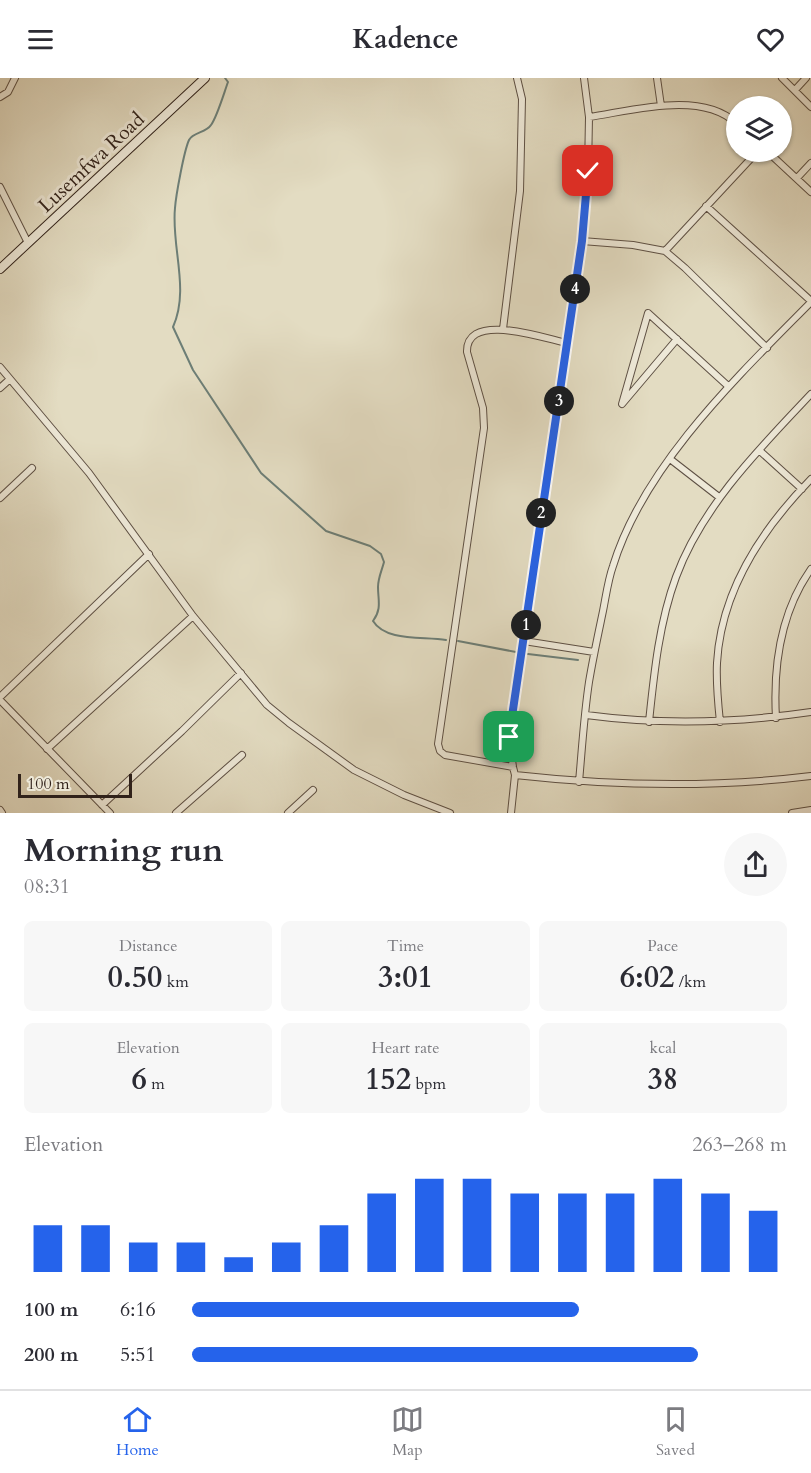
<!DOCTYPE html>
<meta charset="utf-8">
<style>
body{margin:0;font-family:Cardo,serif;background:#f7f7f7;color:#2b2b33;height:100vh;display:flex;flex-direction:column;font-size:22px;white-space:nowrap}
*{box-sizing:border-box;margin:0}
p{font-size:20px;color:#7c7c81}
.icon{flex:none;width:33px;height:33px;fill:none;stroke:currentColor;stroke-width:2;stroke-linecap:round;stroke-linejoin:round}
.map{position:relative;height:735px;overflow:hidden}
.side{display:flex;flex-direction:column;background:#fff;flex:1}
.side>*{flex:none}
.fabs{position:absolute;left:726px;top:18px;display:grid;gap:12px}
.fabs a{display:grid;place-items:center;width:66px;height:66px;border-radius:50%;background:#fff;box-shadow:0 2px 4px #0004;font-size:30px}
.scale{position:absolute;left:18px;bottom:15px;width:114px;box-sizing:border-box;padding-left:6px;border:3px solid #31221a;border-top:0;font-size:16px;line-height:21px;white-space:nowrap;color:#31221a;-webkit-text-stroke:4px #ede8d7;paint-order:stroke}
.pin{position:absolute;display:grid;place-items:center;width:51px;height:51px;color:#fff;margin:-26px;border-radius:12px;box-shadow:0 3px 9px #0006}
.km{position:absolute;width:30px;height:30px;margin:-15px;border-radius:50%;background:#222;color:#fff;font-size:16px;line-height:30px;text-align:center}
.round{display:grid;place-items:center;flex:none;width:63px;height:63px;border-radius:32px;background:#f7f7f7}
.head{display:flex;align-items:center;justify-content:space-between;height:102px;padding:0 24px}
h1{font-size:33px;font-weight:700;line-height:45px}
.stats{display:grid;grid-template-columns:repeat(3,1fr);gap:9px;height:102px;padding:6px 24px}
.stats div{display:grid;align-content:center;border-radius:9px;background:#f7f7f7;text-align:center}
.stats b{font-size:30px;font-weight:700}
.stats small{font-size:16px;font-weight:400}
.stats p{font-size:16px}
.chart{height:168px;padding:12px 24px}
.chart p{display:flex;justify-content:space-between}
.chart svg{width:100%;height:108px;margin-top:6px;stroke:#2563eb;stroke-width:6}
ul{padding:0 24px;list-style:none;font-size:20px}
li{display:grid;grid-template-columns:96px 72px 1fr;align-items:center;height:45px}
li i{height:15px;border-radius:8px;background:#2563eb}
header{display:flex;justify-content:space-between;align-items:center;height:78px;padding:0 24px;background:#fff;font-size:27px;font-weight:700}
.tab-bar{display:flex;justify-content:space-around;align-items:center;height:84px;border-top:2px solid #e1e1e2;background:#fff;font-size:16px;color:#7c7c81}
.tab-bar a{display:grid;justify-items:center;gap:3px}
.tab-bar .selected{color:#2563eb}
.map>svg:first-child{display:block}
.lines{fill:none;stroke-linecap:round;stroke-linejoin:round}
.stream{stroke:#6d7e76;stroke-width:2}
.street-casing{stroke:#5e5044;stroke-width:8}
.secondary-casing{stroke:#31221a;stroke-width:10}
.street{stroke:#ede8d7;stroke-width:6}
.secondary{stroke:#ede8d7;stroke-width:8}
.route-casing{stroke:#fff;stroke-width:12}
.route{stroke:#2563eb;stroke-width:8}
.labels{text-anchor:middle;stroke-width:6;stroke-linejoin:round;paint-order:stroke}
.street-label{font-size:20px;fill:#31221a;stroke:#ede8d7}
</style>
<header><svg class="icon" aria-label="menu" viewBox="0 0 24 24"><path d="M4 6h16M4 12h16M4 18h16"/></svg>Kadence<svg class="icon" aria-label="heart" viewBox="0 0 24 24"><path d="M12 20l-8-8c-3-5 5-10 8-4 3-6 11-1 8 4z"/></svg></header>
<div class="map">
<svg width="811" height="735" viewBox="0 0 811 735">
<rect width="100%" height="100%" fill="#e3dcc2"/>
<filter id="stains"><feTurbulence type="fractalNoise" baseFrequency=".00333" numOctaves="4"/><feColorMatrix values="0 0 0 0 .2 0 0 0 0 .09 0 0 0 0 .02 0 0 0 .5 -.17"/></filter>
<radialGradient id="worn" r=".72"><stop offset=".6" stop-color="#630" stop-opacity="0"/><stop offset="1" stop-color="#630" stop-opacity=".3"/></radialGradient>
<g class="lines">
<!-- stream -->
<path class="stream" d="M225 0 228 4C224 15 217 39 211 47 206 55 193 54 189 62 184 73 176 117 175 130 171 169 190 211 173 249L193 292 261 395 326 453 370 468 381 476 384 484C382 492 378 500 378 509 378 522 382 531 373 543 386 564 424 558 446 562
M458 563 516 574
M528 576 578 582"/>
<defs>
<path id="street" d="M657 0 661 28
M782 0 811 29
M795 12 806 0
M0 19 8 14 15 0
M589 39C631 33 701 12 736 45
M768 74 811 114
M797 100 811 85
M0 109 28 165
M706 128 811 223
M582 163 633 167 665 173 685 190 767 270
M665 173 757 74
M503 251 520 113 522 21 517 0
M677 261 622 326 648 235 728 308
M0 289 89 395 193 538 267 627 289 645 354 692 404 717 450 735
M0 310 10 301
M760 373 802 411
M670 381 719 419
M0 420 32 390
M524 563 594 574
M0 619 149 476
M0 622 110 735
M586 637C661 647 736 645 811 634
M776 640C773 587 780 535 811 491
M649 644C654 596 659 545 676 499 702 428 760 370 811 316
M720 644C718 625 716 605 717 585 721 513 762 451 811 401
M47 671 193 538
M513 689 445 677 440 673 438 666 484 350 483 330 467 274C466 233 543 260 567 265
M515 697C614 708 712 710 811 698
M579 704C582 671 584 637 589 604 593 580 598 557 603 533 606 518 608 502 613 488 644 387 738 298 811 224
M102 727 182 653 241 595
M0 732 2 735
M176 735 242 677
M288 735 313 712
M511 735 515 697 513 689 509 659 582 163 588 93 589 39 584 0
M792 735 811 732"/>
<path id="secondary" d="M0 191 205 0"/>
</defs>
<!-- street casing -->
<use href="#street" class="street-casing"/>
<!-- secondary casing -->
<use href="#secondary" class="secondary-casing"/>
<!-- street -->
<use href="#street" class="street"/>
<!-- secondary -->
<use href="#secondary" class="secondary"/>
</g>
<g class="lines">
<defs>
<path id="route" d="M509 659 582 163 588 93"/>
</defs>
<!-- route casing -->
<use href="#route" class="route-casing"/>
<!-- route -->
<use href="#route" class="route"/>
</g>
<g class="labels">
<!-- street labels -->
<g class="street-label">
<text transform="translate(91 84) rotate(-43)" y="7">Lusemfwa Road</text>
</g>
</g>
<rect width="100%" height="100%" filter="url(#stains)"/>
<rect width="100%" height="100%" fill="url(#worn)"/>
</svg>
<div class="fabs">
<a><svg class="icon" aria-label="layers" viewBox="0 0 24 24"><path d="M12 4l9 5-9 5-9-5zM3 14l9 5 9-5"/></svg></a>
</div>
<div class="scale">100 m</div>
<div class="pin" style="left:509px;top:659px;background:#1e9e55"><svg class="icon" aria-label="arrive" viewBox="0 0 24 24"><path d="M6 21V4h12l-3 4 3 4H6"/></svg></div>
<div class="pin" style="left:588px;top:93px;background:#d93025"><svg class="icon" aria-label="check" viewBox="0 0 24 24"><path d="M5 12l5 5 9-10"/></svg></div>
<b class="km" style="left:526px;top:547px">1</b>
<b class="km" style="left:541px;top:435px">2</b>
<b class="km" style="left:559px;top:323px">3</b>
<b class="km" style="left:575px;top:211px">4</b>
</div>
<section class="side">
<div class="head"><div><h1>Morning run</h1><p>08:31</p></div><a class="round"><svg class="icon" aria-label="share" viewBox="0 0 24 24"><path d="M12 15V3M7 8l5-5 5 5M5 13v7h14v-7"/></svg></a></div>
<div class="stats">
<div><p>Distance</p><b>0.50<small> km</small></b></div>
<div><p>Time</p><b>3:01</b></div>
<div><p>Pace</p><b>6:02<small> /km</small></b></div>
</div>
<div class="stats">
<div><p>Elevation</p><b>6<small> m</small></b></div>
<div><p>Heart rate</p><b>152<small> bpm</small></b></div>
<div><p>kcal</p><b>38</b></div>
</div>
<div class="chart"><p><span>Elevation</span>263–268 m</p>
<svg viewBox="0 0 160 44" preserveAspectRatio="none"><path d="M5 44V25M15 44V25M25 44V32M35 44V32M45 44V38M55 44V32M65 44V25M75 44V12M85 44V6M95 44V6M105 44V12M115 44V12M125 44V12M135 44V6M145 44V12M155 44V19"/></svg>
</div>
<ul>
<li><b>100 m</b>6:16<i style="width:65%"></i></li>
<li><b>200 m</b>5:51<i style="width:85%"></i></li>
</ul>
</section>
<nav class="tab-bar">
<a class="selected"><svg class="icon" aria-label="home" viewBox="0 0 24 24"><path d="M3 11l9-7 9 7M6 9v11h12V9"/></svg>Home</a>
<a><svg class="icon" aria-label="map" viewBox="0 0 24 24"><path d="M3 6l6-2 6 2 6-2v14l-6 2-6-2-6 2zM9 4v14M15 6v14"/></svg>Map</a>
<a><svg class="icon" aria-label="saved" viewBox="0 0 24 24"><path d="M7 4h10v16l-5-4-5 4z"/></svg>Saved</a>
</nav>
